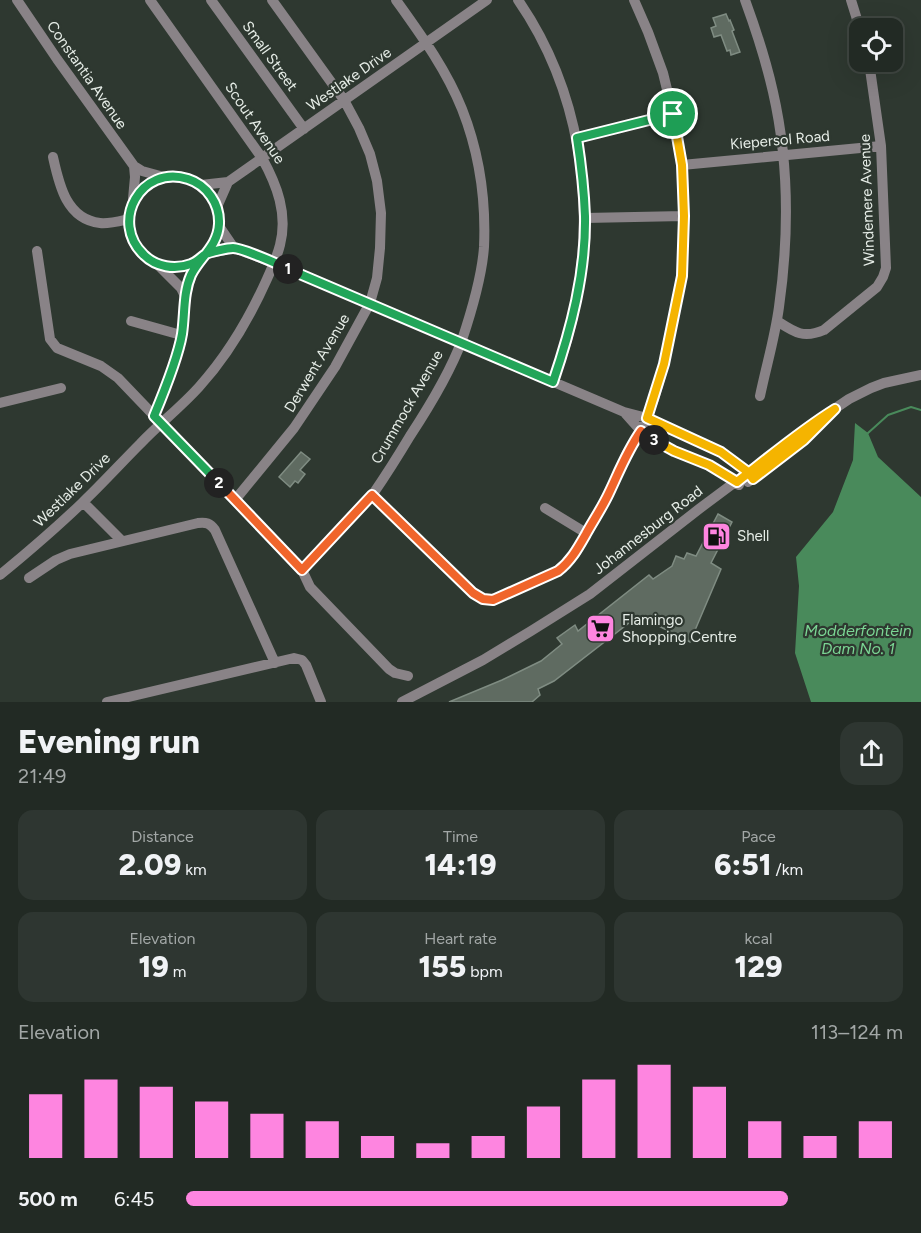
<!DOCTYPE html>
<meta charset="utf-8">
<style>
body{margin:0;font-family:Figtree,sans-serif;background:#2e3631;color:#f1f3f6;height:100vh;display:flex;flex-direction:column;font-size:22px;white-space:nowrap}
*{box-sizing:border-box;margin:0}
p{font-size:20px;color:#a2a7a6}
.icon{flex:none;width:33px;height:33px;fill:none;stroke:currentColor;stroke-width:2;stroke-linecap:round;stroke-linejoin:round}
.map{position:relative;height:702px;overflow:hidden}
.panel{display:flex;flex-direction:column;background:#222a24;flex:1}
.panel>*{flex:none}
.controls{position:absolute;left:849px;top:18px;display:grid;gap:12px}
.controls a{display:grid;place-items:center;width:54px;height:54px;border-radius:12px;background:#222a24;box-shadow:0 6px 24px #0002,0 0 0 2px #3f4641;font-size:30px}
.pin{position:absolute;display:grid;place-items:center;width:51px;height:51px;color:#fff;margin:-26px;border:3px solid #fff;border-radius:50%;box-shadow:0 2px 6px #0007}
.km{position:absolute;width:30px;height:30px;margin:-15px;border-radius:50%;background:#222;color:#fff;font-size:16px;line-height:30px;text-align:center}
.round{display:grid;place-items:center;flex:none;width:63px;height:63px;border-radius:18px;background:#2e3631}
.headline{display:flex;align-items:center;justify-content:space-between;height:102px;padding:0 18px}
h1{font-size:33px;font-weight:800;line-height:45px}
.stats{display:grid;grid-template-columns:repeat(3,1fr);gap:9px;height:102px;padding:6px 18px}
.stats div{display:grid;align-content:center;border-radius:15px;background:#2e3631;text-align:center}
.stats b{font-size:30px;font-weight:800}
.stats small{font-size:16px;font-weight:400}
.stats p{font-size:16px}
.chart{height:168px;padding:12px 18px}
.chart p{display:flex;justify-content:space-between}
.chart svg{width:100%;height:108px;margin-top:6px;stroke:#fe85e0;stroke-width:6}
ul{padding:0 18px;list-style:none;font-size:20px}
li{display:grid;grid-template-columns:96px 72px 1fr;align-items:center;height:45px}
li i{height:15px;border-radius:8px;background:#fe85e0}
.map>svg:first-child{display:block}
.water{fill:#498a5b}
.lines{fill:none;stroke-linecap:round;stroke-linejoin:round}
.stream{stroke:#498a5b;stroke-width:2}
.building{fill:#5f6b61;stroke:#7f8c82;stroke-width:1.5}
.minor{stroke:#898387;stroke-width:10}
.split-1-casing{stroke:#fff;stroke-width:12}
.split-2-casing{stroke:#fff;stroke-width:12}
.split-3-casing{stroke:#fff;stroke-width:12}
.split-4-casing{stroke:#fff;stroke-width:12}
.split-1{stroke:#22a559;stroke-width:8}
.split-2{stroke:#22a559;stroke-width:8}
.split-3{stroke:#f0652b;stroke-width:8}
.split-4{stroke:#f5b400;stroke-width:8}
.labels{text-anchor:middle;stroke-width:4.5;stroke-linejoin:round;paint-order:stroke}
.street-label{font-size:15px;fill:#e6ede7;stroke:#2e3830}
.poi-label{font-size:15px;fill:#e6ede7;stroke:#2e3830;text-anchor:start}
.water-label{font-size:16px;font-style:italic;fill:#7bd694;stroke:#2e3830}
</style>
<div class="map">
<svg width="921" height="702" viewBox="0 0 921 702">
<rect width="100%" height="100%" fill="#2e3830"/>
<!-- water -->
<path class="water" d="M855 423 868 433 878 457 921 497V702H811L795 653 799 586 796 557 833 512 853 460Z"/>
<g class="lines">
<!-- stream -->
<path class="stream" d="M868 433 888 415 911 407 921 410"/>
</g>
<!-- building -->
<path class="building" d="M726 14 729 21 730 20 734 30 732 31 740 52 731 55 730 50 727 51 721 35 714 37 711 28 716 26 713 18Z
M301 452 310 459 300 470 305 474 298 483 295 481 290 487 279 477Z
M718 514 732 522 711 563 721 569 690 642 651 622 629 623 554 681 538 689 540 695 532 702H449L502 680 541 661 562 644 557 638 575 625 578 631 649 575 653 579 672 566 676 556 684 559 687 553 696 556Z"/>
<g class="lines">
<!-- minor -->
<path class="minor" d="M17 0 57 59 134 166 142 171 164 177
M211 0 304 129
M518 0C580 90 596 201 575 307 570 333 562 358 553 382
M745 0C756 30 766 61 773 92 789 162 789 236 779 307 775 337 766 367 760 396
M851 0 860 29
M577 138 673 114
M53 157C59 184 66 219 100 223 109 224 120 221 129 219
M682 165 881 146
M129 222a45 45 0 1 1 90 0a45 45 0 1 1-90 0Z
M201 185 228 182 487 0
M133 199 135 177 134 166
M217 207 228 182
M585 218 684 216
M219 226 234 248
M37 251 50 339 57 348 101 366 118 378 302 570 310 587 389 669 395 673 408 676
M206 254 234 248 274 263 624 412 647 418 721 452 749 472 753 479
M158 265 181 288 185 296
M131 321 181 335
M777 321C794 332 803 339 824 330L877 287 883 277 886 268 881 146 869 62
M0 403 61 388
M624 412 641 431 659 443 674 451 709 465 737 482 739 485
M154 416C164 391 176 362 181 336 187 304 182 288 200 259
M748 482 807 437
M372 495 473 593 483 599 493 600 558 571 575 554 609 494 627 453 641 431 654 399 664 365 682 276 684 216 682 165 673 114 663 73 648 32 634 0
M235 500 294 428 335 367 370 303 377 278 380 248 381 213 377 181 370 154 359 128 344 100 272 0
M83 502 122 541
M545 508 586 533
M302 570C317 554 333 537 348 520 356 512 366 503 373 494 386 475 398 456 410 436 429 407 450 373 462 340 471 313 482 276 484 247 486 201 479 152 462 109 446 69 421 35 396 0
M0 575C28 552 56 528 82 503 102 484 121 463 140 444 159 424 181 407 199 387 227 356 250 317 267 279 272 268 277 257 280 245 288 214 277 185 262 158L150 0
M29 578 56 560 70 554 198 523C206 522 210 523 215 530L275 663
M107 702 294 658 302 660 306 665 321 702
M402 702 483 660 531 631 590 594 699 509 818 420 849 399 871 388 884 383 921 375"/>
</g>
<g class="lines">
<defs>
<path id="split-1" d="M288 269 553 382C571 329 586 273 585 216 584 189 581 164 577 138L673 114"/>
<path id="split-2" d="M219 483 154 416C164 392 178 358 182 334 185 314 183 293 191 275 200 257 218 246 219 224 220 204 207 185 188 179 141 164 109 222 144 255 156 267 175 270 191 264 197 262 201 257 206 254 210 252 228 248 233 248 242 248 278 264 288 269"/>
<path id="split-3" d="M219 483 302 570 372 495 473 593 483 599 493 600 558 571C571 561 578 548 586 534 593 521 602 508 609 493 619 472 627 451 641 431L654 440"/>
<path id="split-4" d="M654 440 674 451 709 465 737 482C769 457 801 430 835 409L804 440 753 479 748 472 721 452 647 418 664 364 682 276 684 216 682 165 673 114"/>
</defs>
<!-- split-1 casing -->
<use href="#split-1" class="split-1-casing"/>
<!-- split-2 casing -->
<use href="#split-2" class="split-2-casing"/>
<!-- split-3 casing -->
<use href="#split-3" class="split-3-casing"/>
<!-- split-4 casing -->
<use href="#split-4" class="split-4-casing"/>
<!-- split-1 -->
<use href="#split-1" class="split-1"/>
<!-- split-2 -->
<use href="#split-2" class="split-2"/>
<!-- split-3 -->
<use href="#split-3" class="split-3"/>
<!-- split-4 -->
<use href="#split-4" class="split-4"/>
</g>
<!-- icons -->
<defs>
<symbol id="fuel-square" viewBox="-11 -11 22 22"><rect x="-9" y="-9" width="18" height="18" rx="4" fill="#fe85e0" stroke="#2e3830"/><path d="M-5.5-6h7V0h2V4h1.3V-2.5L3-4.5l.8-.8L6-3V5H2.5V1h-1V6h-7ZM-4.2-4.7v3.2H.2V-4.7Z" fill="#111"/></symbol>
<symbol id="supermarket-square" viewBox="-11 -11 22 22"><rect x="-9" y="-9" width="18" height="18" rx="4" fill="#fe85e0" stroke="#2e3830"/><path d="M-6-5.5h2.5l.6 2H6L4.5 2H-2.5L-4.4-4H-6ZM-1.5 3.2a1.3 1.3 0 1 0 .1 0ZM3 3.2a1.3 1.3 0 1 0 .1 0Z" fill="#111"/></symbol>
</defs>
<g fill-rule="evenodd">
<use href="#fuel-square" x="700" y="520" width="33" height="33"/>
<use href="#supermarket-square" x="584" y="612" width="33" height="33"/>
</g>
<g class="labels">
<!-- street labels -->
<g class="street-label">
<text transform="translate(270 56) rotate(54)" y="5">Small Street</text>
<text transform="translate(87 75) rotate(55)" y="5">Constantia Avenue</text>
<text transform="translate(349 79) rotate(-35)" y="5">Westlake Drive</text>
<text transform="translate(255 123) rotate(56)" y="5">Scout Avenue</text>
<text transform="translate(780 140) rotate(-5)" y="5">Kiepersol Road</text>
<text transform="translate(867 200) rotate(-92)" y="5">Windemere Avenue</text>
<text transform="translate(317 363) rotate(-59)" y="5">Derwent Avenue</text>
<text transform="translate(407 407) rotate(-60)" y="5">Crummock Avenue</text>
<text transform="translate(72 490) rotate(-44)" y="5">Westlake Drive</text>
<text transform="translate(648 530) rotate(-38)" y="5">Johannesburg Road</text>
</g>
<!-- poi labels -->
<g class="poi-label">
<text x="737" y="541">Shell</text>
<text x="622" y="625">Flamingo<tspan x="622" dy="17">Shopping Centre</tspan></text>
</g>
<!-- water labels -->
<g class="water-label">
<text x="858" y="636">Modderfontein<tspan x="858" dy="18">Dam No. 1</tspan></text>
</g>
</g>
</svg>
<div class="controls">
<a><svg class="icon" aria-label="locate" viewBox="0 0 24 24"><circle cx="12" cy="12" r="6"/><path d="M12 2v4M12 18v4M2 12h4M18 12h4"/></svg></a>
</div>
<div class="pin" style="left:673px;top:114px;background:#1e9e55"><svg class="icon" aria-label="arrive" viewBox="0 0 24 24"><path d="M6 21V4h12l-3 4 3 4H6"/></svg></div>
<b class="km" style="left:288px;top:269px">1</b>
<b class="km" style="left:219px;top:483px">2</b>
<b class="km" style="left:654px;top:440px">3</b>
</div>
<section class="panel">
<div class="headline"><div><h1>Evening run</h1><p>21:49</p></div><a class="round"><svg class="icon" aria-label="share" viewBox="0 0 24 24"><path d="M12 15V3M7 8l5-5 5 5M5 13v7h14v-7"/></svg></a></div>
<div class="stats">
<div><p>Distance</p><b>2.09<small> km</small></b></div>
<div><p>Time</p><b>14:19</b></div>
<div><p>Pace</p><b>6:51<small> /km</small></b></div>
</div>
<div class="stats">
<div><p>Elevation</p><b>19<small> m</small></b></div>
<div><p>Heart rate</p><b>155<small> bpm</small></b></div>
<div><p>kcal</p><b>129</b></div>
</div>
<div class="chart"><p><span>Elevation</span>113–124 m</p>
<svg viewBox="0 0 160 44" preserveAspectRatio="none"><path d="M5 44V18M15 44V12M25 44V15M35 44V21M45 44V26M55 44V29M65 44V35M75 44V38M85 44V35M95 44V23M105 44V12M115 44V6M125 44V15M135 44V29M145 44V35M155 44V29"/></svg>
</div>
<ul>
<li><b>500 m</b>6:45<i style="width:84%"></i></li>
</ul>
</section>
